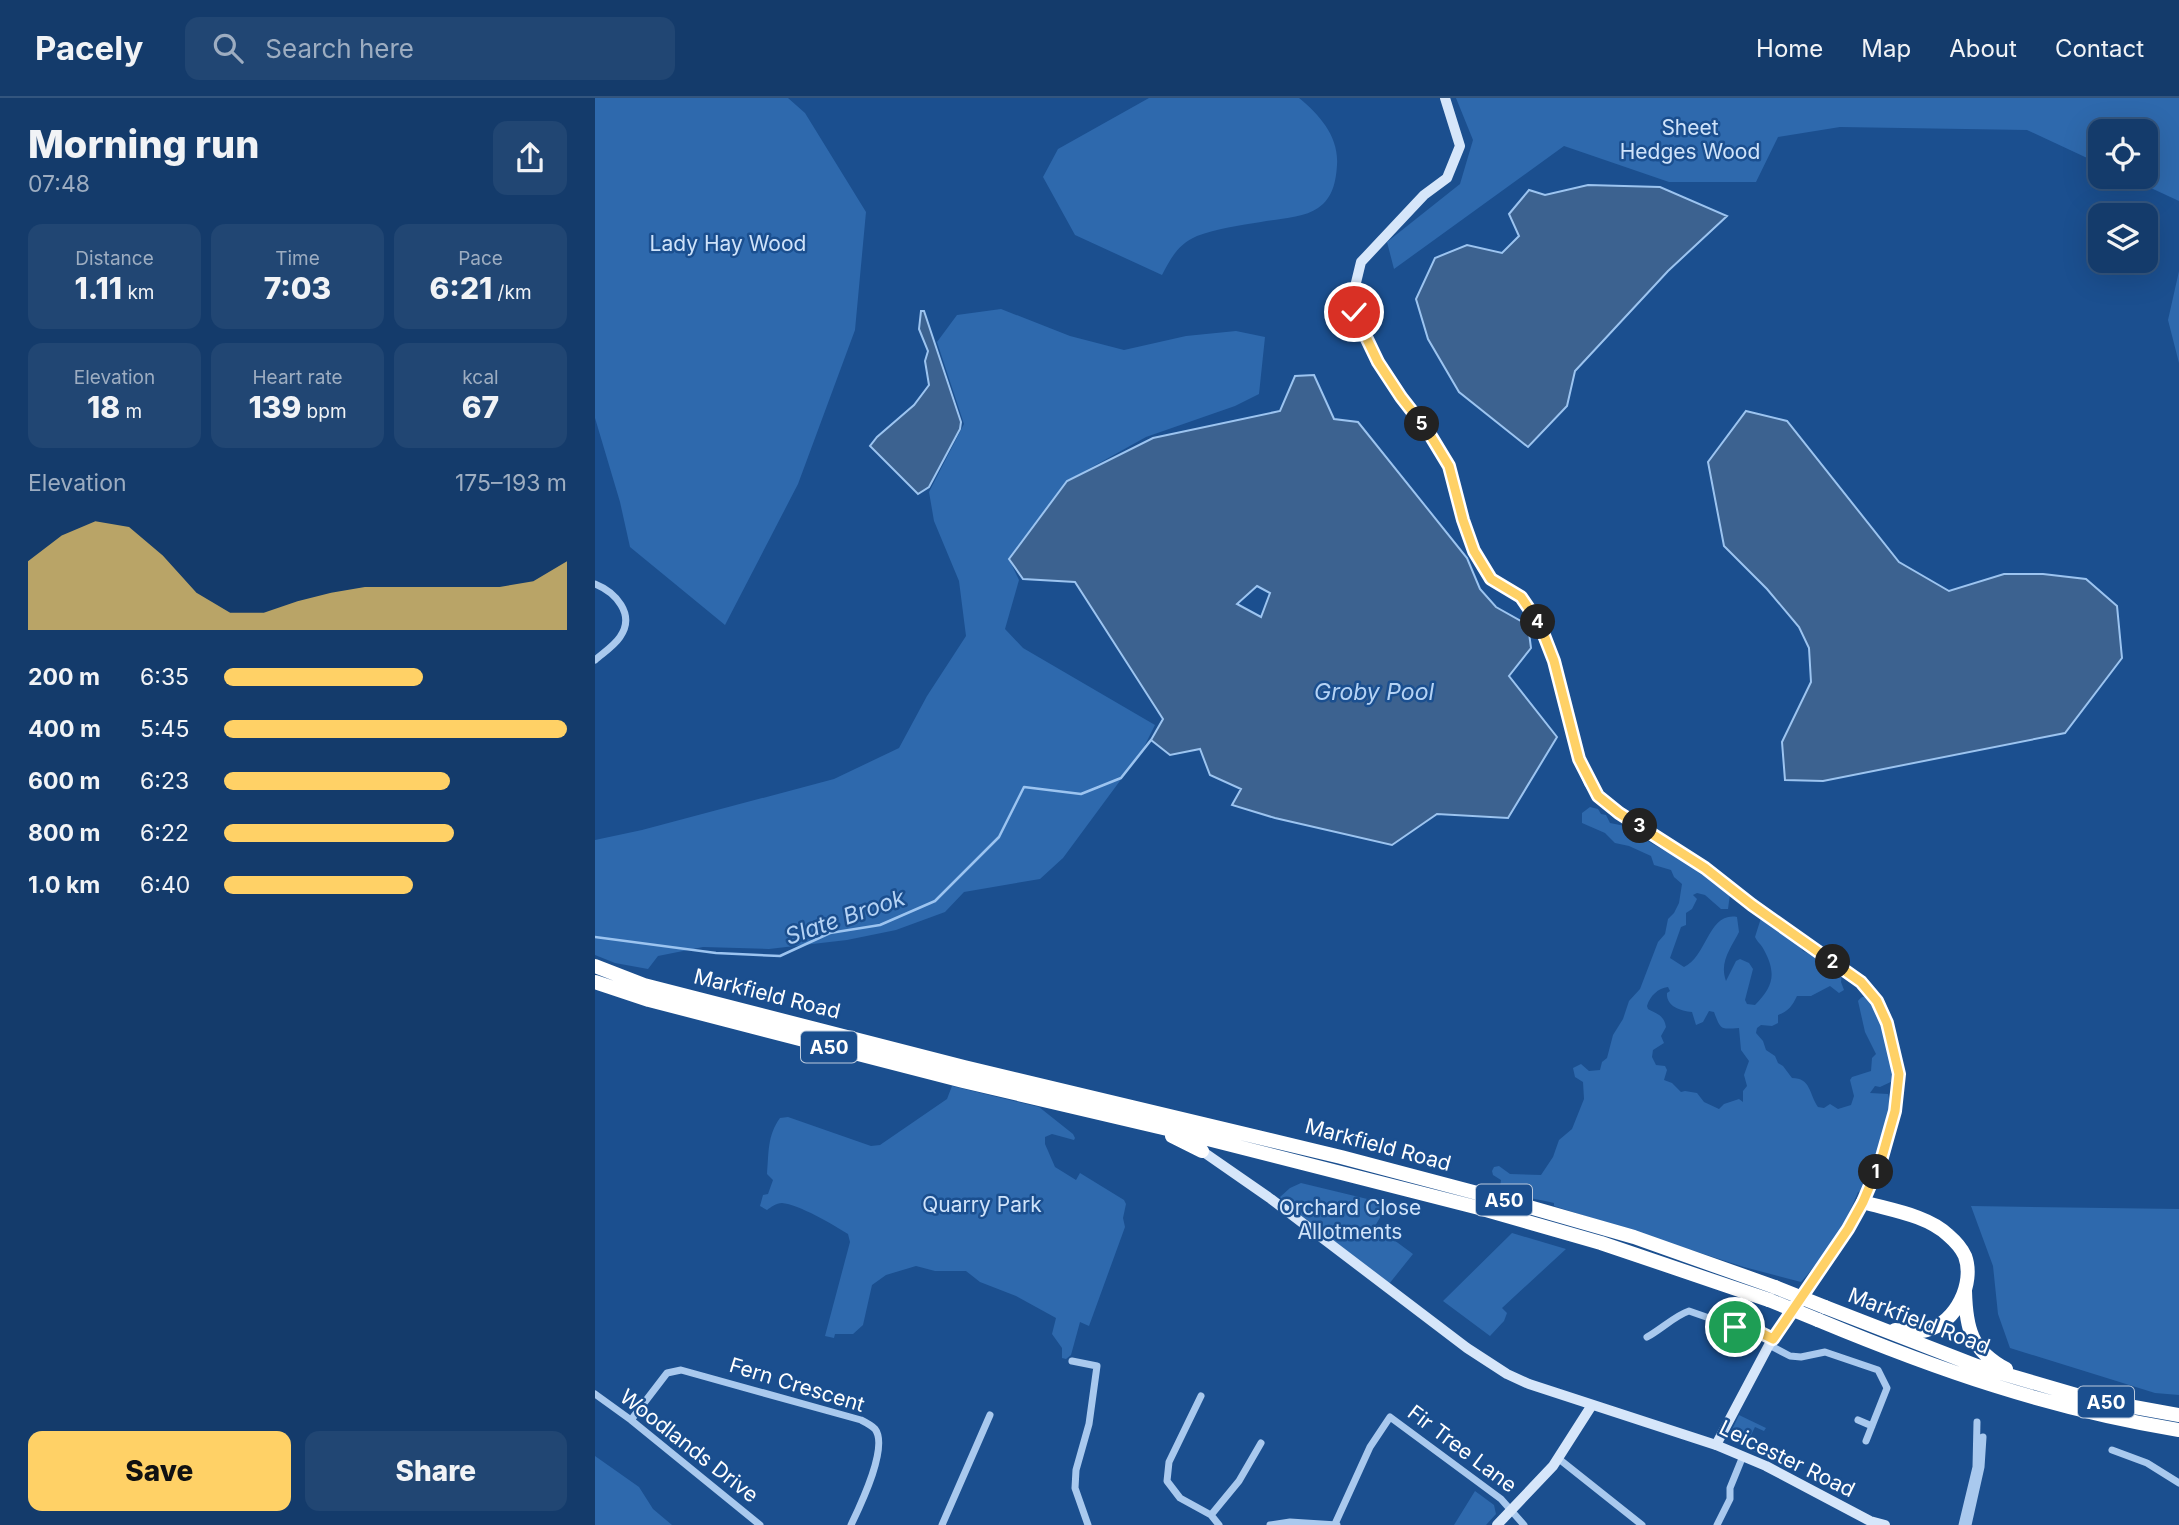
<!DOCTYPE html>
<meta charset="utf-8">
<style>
body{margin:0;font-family:Inter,sans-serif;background:#214673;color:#f1f3f6;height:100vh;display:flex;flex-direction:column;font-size:26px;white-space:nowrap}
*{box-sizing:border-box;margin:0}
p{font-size:23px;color:#9dadc1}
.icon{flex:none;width:38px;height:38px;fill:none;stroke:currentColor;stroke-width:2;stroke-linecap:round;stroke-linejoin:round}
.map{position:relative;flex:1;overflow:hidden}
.panel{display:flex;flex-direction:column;background:#143b6b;width:595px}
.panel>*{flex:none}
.tools{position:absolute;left:1493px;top:21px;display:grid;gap:14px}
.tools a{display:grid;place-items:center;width:70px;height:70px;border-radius:14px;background:#143b6b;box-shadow:0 7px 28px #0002,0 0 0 2px #33557e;font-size:35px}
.pin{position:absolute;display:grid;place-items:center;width:60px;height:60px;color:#fff;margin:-30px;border:4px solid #fff;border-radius:50%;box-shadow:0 2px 7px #0007}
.km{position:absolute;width:35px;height:35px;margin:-18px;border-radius:50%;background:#222;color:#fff;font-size:19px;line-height:35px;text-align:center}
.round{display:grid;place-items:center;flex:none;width:74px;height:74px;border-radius:14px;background:#214673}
.summary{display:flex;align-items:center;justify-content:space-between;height:119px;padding:0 28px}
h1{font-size:38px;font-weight:800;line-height:52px}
.stats{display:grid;grid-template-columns:repeat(3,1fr);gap:10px;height:119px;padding:7px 28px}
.stats div{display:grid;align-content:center;border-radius:14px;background:#214673;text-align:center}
.stats b{font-size:30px;font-weight:800}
.stats small{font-size:19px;font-weight:400}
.stats p{font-size:19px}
.chart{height:196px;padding:14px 28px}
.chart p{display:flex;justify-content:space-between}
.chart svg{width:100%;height:126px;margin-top:7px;fill:#ffd166;opacity:.7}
.cta{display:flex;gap:14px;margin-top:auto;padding:14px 28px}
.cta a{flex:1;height:80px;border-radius:14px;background:#ffd166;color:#111;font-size:28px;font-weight:800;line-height:80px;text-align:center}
.cta a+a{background:#214673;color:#f1f3f6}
ul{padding:0 28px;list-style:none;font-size:23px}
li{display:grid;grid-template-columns:112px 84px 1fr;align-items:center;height:52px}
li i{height:18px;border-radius:9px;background:#ffd166}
header{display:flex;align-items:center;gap:42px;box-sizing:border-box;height:98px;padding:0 35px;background:#143b6b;border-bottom:2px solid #33557e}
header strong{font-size:33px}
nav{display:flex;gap:38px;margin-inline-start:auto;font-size:24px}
.search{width:490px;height:63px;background:#214673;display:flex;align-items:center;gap:18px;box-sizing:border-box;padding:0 24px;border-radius:14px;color:#9dadc1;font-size:26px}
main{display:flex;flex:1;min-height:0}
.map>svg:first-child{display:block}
.green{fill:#2e69ad;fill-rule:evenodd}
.water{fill:#3c6290;stroke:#9cc4f0;stroke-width:2;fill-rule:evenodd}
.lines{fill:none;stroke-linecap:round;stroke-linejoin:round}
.stream{stroke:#9cc4f0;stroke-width:2.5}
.street{stroke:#a9c9ee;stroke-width:7}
.secondary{stroke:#d6e6fa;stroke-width:10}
.highway{stroke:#fff;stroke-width:14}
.highway-bridge{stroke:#fff;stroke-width:14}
.route-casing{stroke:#fff;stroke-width:14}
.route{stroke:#ffd166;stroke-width:9}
.labels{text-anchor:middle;stroke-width:5;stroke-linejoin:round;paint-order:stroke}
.shield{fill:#1b4f8f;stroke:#bbcadd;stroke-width:2}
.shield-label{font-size:19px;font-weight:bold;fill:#fff}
.park-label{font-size:21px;fill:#cfe3fa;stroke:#1b4f8f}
.street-label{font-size:21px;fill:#fff;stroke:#1b4f8f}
.water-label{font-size:23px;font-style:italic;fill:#b5d3f5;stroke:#1b4f8f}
</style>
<header>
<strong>Pacely</strong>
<div class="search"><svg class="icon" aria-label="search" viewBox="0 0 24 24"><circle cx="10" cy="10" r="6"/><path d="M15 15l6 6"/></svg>Search here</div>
<nav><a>Home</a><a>Map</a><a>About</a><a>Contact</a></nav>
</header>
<main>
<section class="panel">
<div class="summary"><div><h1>Morning run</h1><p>07:48</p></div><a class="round"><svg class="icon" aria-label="share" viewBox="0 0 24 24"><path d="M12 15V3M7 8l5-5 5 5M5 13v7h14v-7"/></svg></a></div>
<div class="stats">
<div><p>Distance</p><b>1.11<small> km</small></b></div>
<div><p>Time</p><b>7:03</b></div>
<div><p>Pace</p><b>6:21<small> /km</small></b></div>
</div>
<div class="stats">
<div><p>Elevation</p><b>18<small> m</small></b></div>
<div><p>Heart rate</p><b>139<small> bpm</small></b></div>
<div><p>kcal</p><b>67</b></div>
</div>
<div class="chart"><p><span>Elevation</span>175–193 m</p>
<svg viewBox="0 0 160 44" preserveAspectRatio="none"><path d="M0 44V20L10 11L20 6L30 8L40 18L50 31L60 38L70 38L80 34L90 31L100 29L110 29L120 29L130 29L140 29L150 27L160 20V44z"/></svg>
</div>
<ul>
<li><b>200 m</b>6:35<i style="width:58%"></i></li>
<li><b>400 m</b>5:45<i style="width:100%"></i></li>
<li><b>600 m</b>6:23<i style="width:66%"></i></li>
<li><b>800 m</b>6:22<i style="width:67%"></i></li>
<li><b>1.0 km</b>6:40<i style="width:55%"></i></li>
</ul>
<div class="cta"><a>Save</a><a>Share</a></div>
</section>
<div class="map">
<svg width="1584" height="1427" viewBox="0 0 1584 1427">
<rect width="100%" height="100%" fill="#1b4f8f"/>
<!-- green -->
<path class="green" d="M0 0H193L210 15 271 114 260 232 203 386 130 527 35 449 25 404 0 320Z
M554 0H704C725 17 744 39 742 67 741 83 738 100 723 110 709 120 682 121 666 124 645 127 621 131 602 138 583 146 576 160 567 177L480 137 448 79 463 51Z
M861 0H1584V103L1532 79H1550V33H1505V66L1432 32 1245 29 1183 39 1161 84H1074L969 48 799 171 792 144 865 86 878 42Z
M1584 173V265L1573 222Z
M406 211 475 238 529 252 591 238 641 233 670 239 664 296 640 308 551 339 472 383 414 461 424 482 410 531 428 550 560 627 547 653 468 760 445 781 369 794 350 814 301 832 252 842 174 851 108 849 63 858 53 871 20 865 0 857V742L47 732 239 681 304 650 332 598 371 538 364 483 339 423 334 394 369 326 342 244 362 217Z
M995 709 1003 711 1006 716 1011 717 1015 725 1040 730 1051 742 1072 754H1079L1135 796 1133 811H1126L1110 797 1102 795 1098 797 1102 801 1097 811 1091 815V827L1086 829 1075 860 1089 869C1112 859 1113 814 1142 819L1144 834C1136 850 1124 864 1131 883L1141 863 1145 861 1154 865 1158 871 1150 902 1152 906 1160 907C1178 889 1182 876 1169 852 1166 846 1163 845 1160 839L1166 820 1187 835 1198 840 1208 853 1225 860 1236 871 1247 876 1246 884 1249 892 1244 895 1235 888 1216 898H1202C1197 908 1194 913 1183 917V925L1177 928 1166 927 1162 930 1161 935 1168 943 1171 952 1180 958 1183 965 1188 968 1197 980C1216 980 1214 996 1223 1009L1229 1010 1235 1006 1243 1011 1256 1007 1259 998 1255 982 1257 979 1276 973 1277 960 1281 956 1270 934 1263 903C1267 897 1271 898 1277 900L1287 922 1288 932 1293 944 1300 982 1285 989 1280 988 1275 995 1293 996 1297 1014 1269 1093 1263 1094C1250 1128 1230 1157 1206 1184L1149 1169 959 1108V1105C944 1101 915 1098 905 1090L906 1082 898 1077 897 1073 899 1069 904 1068 915 1076 946 1077 958 1059 964 1042 977 1031 989 1001 988 984 980 979 978 970 986 966 994 973 1005 972 1007 964 1012 960 1018 937 1028 921 1034 903 1045 891 1063 844 1070 836 1073 821 1079 815 1084 805 1087 786 1079 779 1076 772 1059 767 1056 758 1034 748 1020 745 1010 735 987 725V715ZM1073 889 1075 893 1072 895C1071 908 1085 913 1097 914L1101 927 1108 924 1114 913 1119 914C1126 933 1126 931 1144 930L1146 952 1154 963 1149 977 1152 988 1148 993V1004L1144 1001 1129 1006 1124 1011 1109 1004 1102 995 1090 993 1086 994 1077 985 1069 982 1072 972 1070 968 1061 967 1057 959 1058 952 1069 945 1066 938 1071 929C1069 917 1062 916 1053 911L1052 908C1055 898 1063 890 1073 889Z
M357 988 444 1009 478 1036 480 1040 479 1042 457 1036 450 1039V1046L460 1069 481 1082 485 1075 529 1102 531 1106 528 1120 530 1129 494 1228 485 1224 476 1257 471 1261 467 1260V1250L457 1236 461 1220 421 1198 385 1184 371 1173H340L321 1168 291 1177 277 1187 268 1227 258 1236H240L239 1240 230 1238 255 1144 253 1136C239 1127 203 1106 187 1105 181 1105 176 1109 172 1112L165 1108 168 1097 173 1096 178 1082 172 1076C174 1055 172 1038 185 1020L193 1019 276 1048 285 1047 352 1001Z
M706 1085 793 1106 780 1128 818 1156 794 1186 689 1104 685 1099 695 1090Z
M1376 1108 1584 1111V1297L1560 1295 1415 1250 1403 1216 1398 1168Z
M917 1135 971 1151 907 1210 912 1215 909 1223 895 1238 848 1203Z
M1144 1317 1171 1330 1169 1333 1160 1329 1152 1345 1166 1352 1164 1356 1137 1343 1134 1338Z
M0 1358 44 1389 58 1411 77 1427H0Z
M880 1393 899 1407 901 1416 891 1427H859Z"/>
<!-- water -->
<path class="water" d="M993 87 1065 89 1132 118 1073 173 980 273 972 308 933 349 864 294 833 241 821 201 840 160 872 147 907 155 924 138 914 116 934 92 950 97Z
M326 213H329L366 324 365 331 334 389 323 396 275 348 282 339 319 307 334 287 330 263 333 253 324 231Z
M719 277 739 321 763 324 872 460 885 491 901 509 933 527 936 550 914 578 962 639 913 720 842 716 797 747 680 720 637 707 646 691 615 677 605 651 575 657 556 642 568 621 480 484 428 481 414 461 472 383 558 340 685 313 700 278ZM662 488 675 495 666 519 642 506Z
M1151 313 1192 323 1304 464 1354 493 1409 476H1448L1491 481 1522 508 1527 560 1470 635 1228 683 1190 682 1187 644 1216 584 1214 550 1204 529 1172 491 1129 448 1113 364Z"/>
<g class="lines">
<!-- stream -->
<path class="stream" d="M0 839 121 855 185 858 235 835 285 827 340 803 404 739 429 689 486 696 526 680 556 642"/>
<!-- street -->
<path class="street" d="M0 486C20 494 41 516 25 539 19 548 8 555 0 562
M1052 1239C1065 1232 1081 1217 1094 1213L1140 1229 1162 1232 1179 1241
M1174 1247 1195 1258 1206 1259 1230 1254 1283 1272 1292 1290 1271 1343
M477 1263 502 1268 494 1326 481 1372 480 1390 493 1427
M0 1296 36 1322 165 1427
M606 1298 574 1364 572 1383 585 1400 616 1417 624 1427
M36 1322 72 1275 86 1272 266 1322C270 1324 277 1328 280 1331 294 1349 265 1408 256 1427
M1263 1322 1277 1328
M1517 1352 1552 1365 1584 1385
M964 1361 1047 1427
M616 1417 644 1383 666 1345
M740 1426 775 1349 795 1319 906 1401 929 1427
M347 1427 395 1317
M675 1427 695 1424 742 1427
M1122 1427 1135 1401V1390L1148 1358
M1367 1427 1381 1369 1382 1324
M1373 1427 1386 1369 1388 1339"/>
<!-- secondary -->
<path class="secondary" d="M850 0 865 48 852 80 829 97 766 164 757 201 760 220 783 264 806 299 834 335 854 368 868 422 879 453 896 481 926 499 945 527 959 563 984 661 994 685 1003 698 1024 715 1110 770 1161 810 1266 884 1282 903 1292 925 1299 949 1304 976 1303 998 1287 1059 1278 1082 1253 1131 1174 1247 1121 1347
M607 1053 676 1101 872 1250 912 1276 934 1286 1121 1347 1171 1368 1275 1423 1290 1427
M902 1427 958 1368 997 1307"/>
<!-- highway -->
<path class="highway" d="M0 868 49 887 369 969 746 1059 920 1105 1039 1139 1180 1189
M0 884 54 902 368 983 585 1034 884 1110 1006 1145 1174 1202
M577 1038 607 1053
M1268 1104C1295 1112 1332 1117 1353 1137 1360 1143 1366 1149 1370 1158 1380 1185 1361 1225 1332 1232 1322 1235 1310 1233 1300 1232
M1370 1193C1371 1231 1376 1252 1411 1271
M1230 1209 1382 1268 1495 1301 1584 1317
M1223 1222C1343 1272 1455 1311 1584 1332"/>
<!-- highway-bridge -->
<path class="highway-bridge" d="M1180 1189 1230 1209
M1174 1202 1223 1222"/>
</g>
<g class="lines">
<defs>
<path id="route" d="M759 214 783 264 806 299 834 335 854 368 868 422 879 453 896 481 926 499 945 527 959 563 984 661 1003 698 1024 715 1110 770 1157 807 1266 884 1282 903 1292 925 1304 976 1300 1013 1287 1059 1268 1104 1253 1131 1178 1241 1162 1233 1140 1229"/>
</defs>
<!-- route casing -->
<use href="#route" class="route-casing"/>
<!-- route -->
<use href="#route" class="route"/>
</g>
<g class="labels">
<!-- shield labels -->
<g class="shield">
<rect x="206" y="933.5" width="56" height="31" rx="5"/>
<rect x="881" y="1086.5" width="56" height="31" rx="5"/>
<rect x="1483" y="1288.5" width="56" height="31" rx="5"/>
</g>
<g class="shield-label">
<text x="234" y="956">A50</text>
<text x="909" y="1109">A50</text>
<text x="1511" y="1311">A50</text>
</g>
<!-- park labels -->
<g class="park-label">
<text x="1095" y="37">Sheet<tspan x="1095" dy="24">Hedges Wood</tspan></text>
<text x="133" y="153">Lady Hay Wood</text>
<text x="387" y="1114">Quarry Park</text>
<text x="755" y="1117">Orchard Close<tspan x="755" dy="24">Allotments</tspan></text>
</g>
<!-- street labels -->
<g class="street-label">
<text transform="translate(172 896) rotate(14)" y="7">Markfield Road</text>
<text transform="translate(783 1047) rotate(15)" y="7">Markfield Road</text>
<text transform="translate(1324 1223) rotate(21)" y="7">Markfield Road</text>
<text transform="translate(202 1287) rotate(17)" y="7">Fern Crescent</text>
<text transform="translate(94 1348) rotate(38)" y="7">Woodlands Drive</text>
<text transform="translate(867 1351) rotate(37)" y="7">Fir Tree Lane</text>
<text transform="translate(1192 1361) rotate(26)" y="7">Leicester Road</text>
</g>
<!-- water labels -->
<g class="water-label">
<text x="779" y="602">Groby Pool</text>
<text transform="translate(250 819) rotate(-19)" y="8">Slate Brook</text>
</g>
</g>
</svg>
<div class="tools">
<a><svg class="icon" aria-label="locate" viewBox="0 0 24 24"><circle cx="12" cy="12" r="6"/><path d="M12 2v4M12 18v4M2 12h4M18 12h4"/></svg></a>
<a><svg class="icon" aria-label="layers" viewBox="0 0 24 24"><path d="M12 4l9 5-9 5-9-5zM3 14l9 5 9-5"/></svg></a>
</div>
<div class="pin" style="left:1140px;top:1229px;background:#1e9e55"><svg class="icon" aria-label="arrive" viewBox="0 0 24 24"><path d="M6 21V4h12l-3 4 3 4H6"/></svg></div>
<div class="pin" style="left:759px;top:214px;background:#d93025"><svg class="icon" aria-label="check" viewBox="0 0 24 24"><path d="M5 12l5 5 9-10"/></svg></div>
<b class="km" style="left:1281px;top:1074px">1</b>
<b class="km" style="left:1238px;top:864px">2</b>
<b class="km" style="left:1045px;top:728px">3</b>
<b class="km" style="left:943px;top:524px">4</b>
<b class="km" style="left:827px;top:326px">5</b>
</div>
</main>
